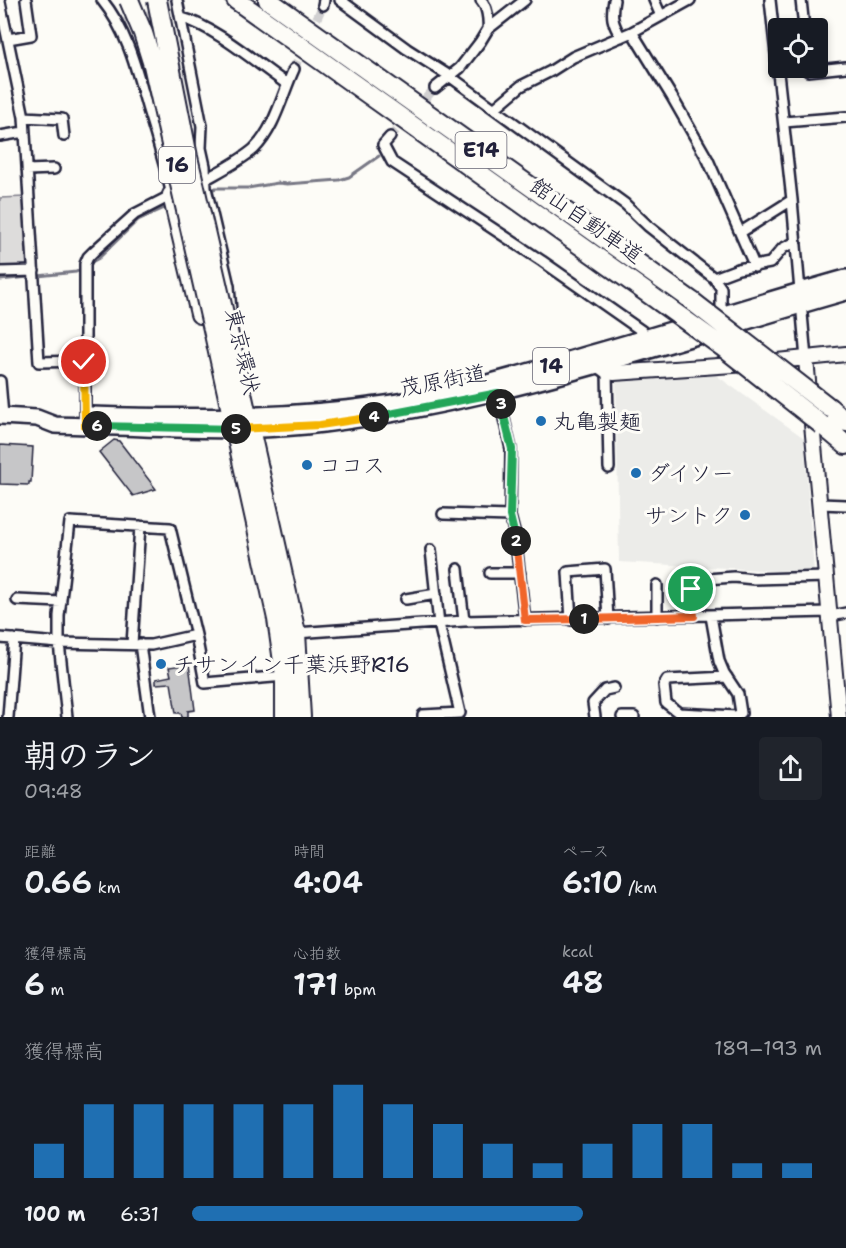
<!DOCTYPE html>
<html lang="ja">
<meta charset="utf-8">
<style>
body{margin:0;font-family:"Shantell Sans","Klee One",sans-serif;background:#20242c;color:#f1f3f6;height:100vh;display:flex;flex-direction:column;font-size:22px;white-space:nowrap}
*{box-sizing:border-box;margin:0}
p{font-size:20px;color:#9ea1a6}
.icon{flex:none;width:33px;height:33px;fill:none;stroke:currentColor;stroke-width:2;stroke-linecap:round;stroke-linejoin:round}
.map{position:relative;height:717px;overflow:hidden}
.details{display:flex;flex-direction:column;background:#171b24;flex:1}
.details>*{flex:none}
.buttons{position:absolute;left:768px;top:18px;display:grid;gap:12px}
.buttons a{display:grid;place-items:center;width:60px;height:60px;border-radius:6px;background:#171b24;box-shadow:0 3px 9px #0003;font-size:30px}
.pin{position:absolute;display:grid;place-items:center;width:51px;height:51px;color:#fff;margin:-26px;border:3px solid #fff;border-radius:50%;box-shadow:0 2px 6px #0007}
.km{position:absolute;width:30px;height:30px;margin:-15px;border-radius:50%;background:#222;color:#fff;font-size:16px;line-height:30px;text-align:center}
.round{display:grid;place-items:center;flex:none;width:63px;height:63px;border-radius:6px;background:#20242c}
.overview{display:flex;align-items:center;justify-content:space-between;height:102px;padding:0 24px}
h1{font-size:33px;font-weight:600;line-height:45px}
.metrics{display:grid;grid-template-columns:repeat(3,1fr);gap:9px;height:102px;padding:6px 24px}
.metrics div{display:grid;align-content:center}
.metrics b{font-size:30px;font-weight:600}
.metrics small{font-size:16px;font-weight:400}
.metrics p{font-size:16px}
.chart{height:168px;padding:12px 24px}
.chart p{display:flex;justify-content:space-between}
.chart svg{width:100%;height:108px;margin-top:6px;stroke:#1f6fb2;stroke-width:6}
ul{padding:0 24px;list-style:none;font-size:20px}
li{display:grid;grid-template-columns:96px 72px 1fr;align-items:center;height:45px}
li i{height:15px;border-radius:8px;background:#1f6fb2}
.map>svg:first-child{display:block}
.built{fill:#ecece9}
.green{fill:#dddcdb;stroke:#807f8b;stroke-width:1.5}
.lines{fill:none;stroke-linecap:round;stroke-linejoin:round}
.stream{stroke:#787885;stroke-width:3}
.building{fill:#c6c6c8;stroke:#22223b;stroke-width:1.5}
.street-tunnel{stroke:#d1d0d1;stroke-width:9;stroke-dasharray:9 4.5;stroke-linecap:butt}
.street-casing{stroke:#22223b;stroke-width:14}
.secondary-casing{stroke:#22223b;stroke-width:18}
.primary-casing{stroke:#22223b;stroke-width:20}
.highway-casing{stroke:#22223b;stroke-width:22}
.street{stroke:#fdfcf7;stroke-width:9}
.secondary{stroke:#fdfcf7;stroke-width:14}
.primary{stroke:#fdfcf7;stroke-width:15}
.highway{stroke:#fdfcf7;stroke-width:18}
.highway-bridge-casing{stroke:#22223b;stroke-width:22;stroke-linecap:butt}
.highway-bridge{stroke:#fdfcf7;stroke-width:18}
.split-1-casing{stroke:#fff;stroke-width:12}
.split-2-casing{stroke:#fff;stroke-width:12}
.split-3-casing{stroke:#fff;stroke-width:12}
.split-4-casing{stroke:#fff;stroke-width:12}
.split-5-casing{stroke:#fff;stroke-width:12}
.split-6-casing{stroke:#fff;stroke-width:12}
.split-7-casing{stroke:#fff;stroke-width:12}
.split-1{stroke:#f0652b;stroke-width:8}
.split-2{stroke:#f0652b;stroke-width:8}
.split-3{stroke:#22a559;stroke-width:8}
.split-4{stroke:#22a559;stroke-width:8}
.split-5{stroke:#f5b400;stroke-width:8}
.split-6{stroke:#22a559;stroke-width:8}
.split-7{stroke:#f5b400;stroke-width:8}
.poi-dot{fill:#1f6fb2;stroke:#fdfcf7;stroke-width:2}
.labels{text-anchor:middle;stroke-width:6;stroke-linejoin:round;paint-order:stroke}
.shield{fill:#fdfcf7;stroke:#646373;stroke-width:1.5}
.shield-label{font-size:21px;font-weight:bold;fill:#22223b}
.street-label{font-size:22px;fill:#22223b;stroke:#fdfcf7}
.poi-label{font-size:22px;fill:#22223b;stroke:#fdfcf7;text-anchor:start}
</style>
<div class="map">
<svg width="846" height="717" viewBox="0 0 846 717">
<rect width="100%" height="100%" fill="#fdfcf7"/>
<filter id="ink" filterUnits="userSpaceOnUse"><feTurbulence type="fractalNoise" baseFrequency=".0167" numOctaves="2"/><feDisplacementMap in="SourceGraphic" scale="12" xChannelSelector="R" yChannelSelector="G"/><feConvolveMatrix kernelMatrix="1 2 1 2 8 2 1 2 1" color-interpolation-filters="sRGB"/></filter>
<g filter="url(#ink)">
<!-- built -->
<path class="built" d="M713 373 804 438 814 573 619 562 616 382 641 378Z"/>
<!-- green -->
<path class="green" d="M25 197 29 268 0 270V198Z"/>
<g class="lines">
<!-- stream -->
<path class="stream" d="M209 191 216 188H248L278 183 287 184 339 180 349 177 379 156
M88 264 99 258 138 220 169 206
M0 280 76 272 83 268"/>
</g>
<!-- building -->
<path class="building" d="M114 440 119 441 156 489 133 496 99 452Z
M0 445 33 447 31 482H29V485L0 484Z
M189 664 195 710 188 711V717H182L181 713H176L171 683 156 684V679L171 676 169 667Z"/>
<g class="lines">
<!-- street-tunnel -->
<path class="street-tunnel" d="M120 24 179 5
M311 31 323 5
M294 69 304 46
M416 109 435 88
M390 137 407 119"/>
<defs>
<path id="street" d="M177 0 202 126 201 148 205 166 206 188 229 286 231 311
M340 0 407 49 448 75 625 204 648 226 714 278 721 288V315
M481 0C487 6 489 20 488 29
M614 0C611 16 612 23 621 37
M654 0 661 16
M770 0 792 200 806 359
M801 0 804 28
M0 2 24 117 39 362 84 361
M323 5 324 0
M182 18C214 26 259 65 287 84
M632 32 672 97 708 160 755 267
M8 39 31 35 26 0
M808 68V71L846 67
M435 88 460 68 480 42 488 29 525 0
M495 108 521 86 551 71 573 57 632 32 690 0
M24 117 62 119 64 136
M784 122 846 117
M0 136 24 132
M390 137 383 145 392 162 542 261 642 331 646 338
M27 170 54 169
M206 179C222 170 240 161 254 149 275 128 282 95 294 69
M741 232 792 200
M0 272 34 271
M714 278 738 269 770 263 783 248 796 242
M607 371 609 468
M0 381 3 416
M498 393 511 449 510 516
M85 423V264L88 257 94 251 135 214 172 195C165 166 157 139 148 110 137 72 128 32 102 0
M820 504 846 505
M443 514 510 516 515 535 525 620
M458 569 464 621
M490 573H520
M657 585V617
M406 599 436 594
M17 600 61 602
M694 616 691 589 693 580 734 577 754 579 827 577
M711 616 719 661 724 673 738 694 741 713 736 716 679 713 666 703 664 685 667 680 727 677
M831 616 846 613
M571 620 568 572 605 569 608 619
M296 633 464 621 830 612
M0 638 59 643 151 645 196 635
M132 644 140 526
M140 644 150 717
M8 717 14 639
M67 717 59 643V616L70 522 170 528 196 635 205 683 285 676
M423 717V715L460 713 439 624 431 550
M595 717 593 703 605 690 614 688
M622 717H634"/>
<path id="secondary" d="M806 359 839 717
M592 360 607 371 614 373 748 364
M767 362 846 354"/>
<path id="primary" d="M91 415C189 418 289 418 386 404 455 394 522 374 589 354 675 330 760 302 846 278
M0 416 37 418 55 425C142 427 237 435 323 424 503 402 673 341 846 292"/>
<path id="highway" d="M236 0 660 302
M268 0 693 302
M172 195 200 314
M228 331 296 633 301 717
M214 334 277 619 285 676V717
M830 408 846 422
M822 425 846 445"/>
</defs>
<!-- street casing -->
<use href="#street" class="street-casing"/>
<!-- secondary casing -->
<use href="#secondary" class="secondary-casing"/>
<!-- primary casing -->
<use href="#primary" class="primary-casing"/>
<!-- highway casing -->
<use href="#highway" class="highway-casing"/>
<!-- street -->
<use href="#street" class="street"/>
<!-- secondary -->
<use href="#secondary" class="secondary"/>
<!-- primary -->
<use href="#primary" class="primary"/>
<!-- highway -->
<use href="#highway" class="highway"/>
<defs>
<path id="highway-bridge" d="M129 0 143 33 153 65 214 334
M157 0 188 157 228 331
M660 302 724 348 822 425
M693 302 830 408"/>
</defs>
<!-- highway-bridge casing -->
<use href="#highway-bridge" class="highway-bridge-casing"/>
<!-- highway-bridge -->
<use href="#highway-bridge" class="highway-bridge"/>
</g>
</g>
<g class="lines" filter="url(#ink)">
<defs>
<path id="split-1" d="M584 619 694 616 691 589"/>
<path id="split-2" d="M516 541 525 620 584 619"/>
<path id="split-3" d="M501 404 512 449 510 516 516 541"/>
<path id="split-4" d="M374 417 498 393 501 404"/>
<path id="split-5" d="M236 429 320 425 374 417"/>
<path id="split-6" d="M97 426 236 429"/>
<path id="split-7" d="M84 362 85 426H97"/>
</defs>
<!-- split-1 casing -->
<use href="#split-1" class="split-1-casing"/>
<!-- split-2 casing -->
<use href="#split-2" class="split-2-casing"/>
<!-- split-3 casing -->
<use href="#split-3" class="split-3-casing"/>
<!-- split-4 casing -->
<use href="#split-4" class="split-4-casing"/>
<!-- split-5 casing -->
<use href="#split-5" class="split-5-casing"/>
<!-- split-6 casing -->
<use href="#split-6" class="split-6-casing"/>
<!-- split-7 casing -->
<use href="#split-7" class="split-7-casing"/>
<!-- split-1 -->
<use href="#split-1" class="split-1"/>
<!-- split-2 -->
<use href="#split-2" class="split-2"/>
<!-- split-3 -->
<use href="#split-3" class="split-3"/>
<!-- split-4 -->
<use href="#split-4" class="split-4"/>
<!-- split-5 -->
<use href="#split-5" class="split-5"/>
<!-- split-6 -->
<use href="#split-6" class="split-6"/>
<!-- split-7 -->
<use href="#split-7" class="split-7"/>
</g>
<!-- markers -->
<g class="poi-dot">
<circle cx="541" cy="421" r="6"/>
<circle cx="307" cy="465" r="6"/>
<circle cx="636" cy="473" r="6"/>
<circle cx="745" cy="515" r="6"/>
<circle cx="161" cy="664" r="6"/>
</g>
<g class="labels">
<!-- shield labels -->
<g class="shield">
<rect x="455.5" y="132" width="51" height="36" rx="4.5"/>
<rect x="159" y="147" width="36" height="36" rx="4.5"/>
<rect x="533" y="348" width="36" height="36" rx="4.5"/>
</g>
<g class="shield-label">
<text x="481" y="157">E14</text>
<text x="177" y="172">16</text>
<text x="551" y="373">14</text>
</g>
<!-- street labels -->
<g class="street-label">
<text transform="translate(587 220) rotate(35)" y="8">館山自動車道</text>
<text transform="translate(243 351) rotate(77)" y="8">東京環状</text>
<text transform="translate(443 380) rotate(-11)" y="8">茂原街道</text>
</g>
<!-- poi labels -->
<g class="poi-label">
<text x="553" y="429">丸亀製麺</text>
<text x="319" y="473">ココス</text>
<text x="648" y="481">ダイソー</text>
<text x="733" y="523" text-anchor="end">サントク</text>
<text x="173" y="672">チサンイン千葉浜野R16</text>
</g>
</g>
</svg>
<div class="buttons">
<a><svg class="icon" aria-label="locate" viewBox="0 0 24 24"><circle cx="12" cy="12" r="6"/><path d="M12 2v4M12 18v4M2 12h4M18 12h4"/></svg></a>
</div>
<div class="pin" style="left:691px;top:589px;background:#1e9e55"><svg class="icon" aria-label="arrive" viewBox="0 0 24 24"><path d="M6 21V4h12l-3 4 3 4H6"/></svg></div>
<div class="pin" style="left:84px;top:362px;background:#d93025"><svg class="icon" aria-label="check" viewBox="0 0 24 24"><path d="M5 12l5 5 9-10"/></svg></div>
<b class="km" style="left:584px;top:619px">1</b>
<b class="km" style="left:516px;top:541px">2</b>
<b class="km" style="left:501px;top:404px">3</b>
<b class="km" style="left:374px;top:417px">4</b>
<b class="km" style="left:236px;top:429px">5</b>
<b class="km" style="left:97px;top:426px">6</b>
</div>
<section class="details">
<div class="overview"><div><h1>朝のラン</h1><p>09:48</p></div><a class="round"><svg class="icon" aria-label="share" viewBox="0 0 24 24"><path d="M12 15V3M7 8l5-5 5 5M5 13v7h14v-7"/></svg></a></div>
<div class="metrics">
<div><p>距離</p><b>0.66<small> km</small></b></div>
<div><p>時間</p><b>4:04</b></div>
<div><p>ペース</p><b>6:10<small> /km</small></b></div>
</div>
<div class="metrics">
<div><p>獲得標高</p><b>6<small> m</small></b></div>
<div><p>心拍数</p><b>171<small> bpm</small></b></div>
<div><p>kcal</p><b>48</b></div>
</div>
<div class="chart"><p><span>獲得標高</span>189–193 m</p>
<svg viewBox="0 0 160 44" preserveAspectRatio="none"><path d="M5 44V30M15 44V14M25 44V14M35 44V14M45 44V14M55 44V14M65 44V6M75 44V14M85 44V22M95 44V30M105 44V38M115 44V30M125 44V22M135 44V22M145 44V38M155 44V38"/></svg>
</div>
<ul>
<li><b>100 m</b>6:31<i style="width:62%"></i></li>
</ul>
</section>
